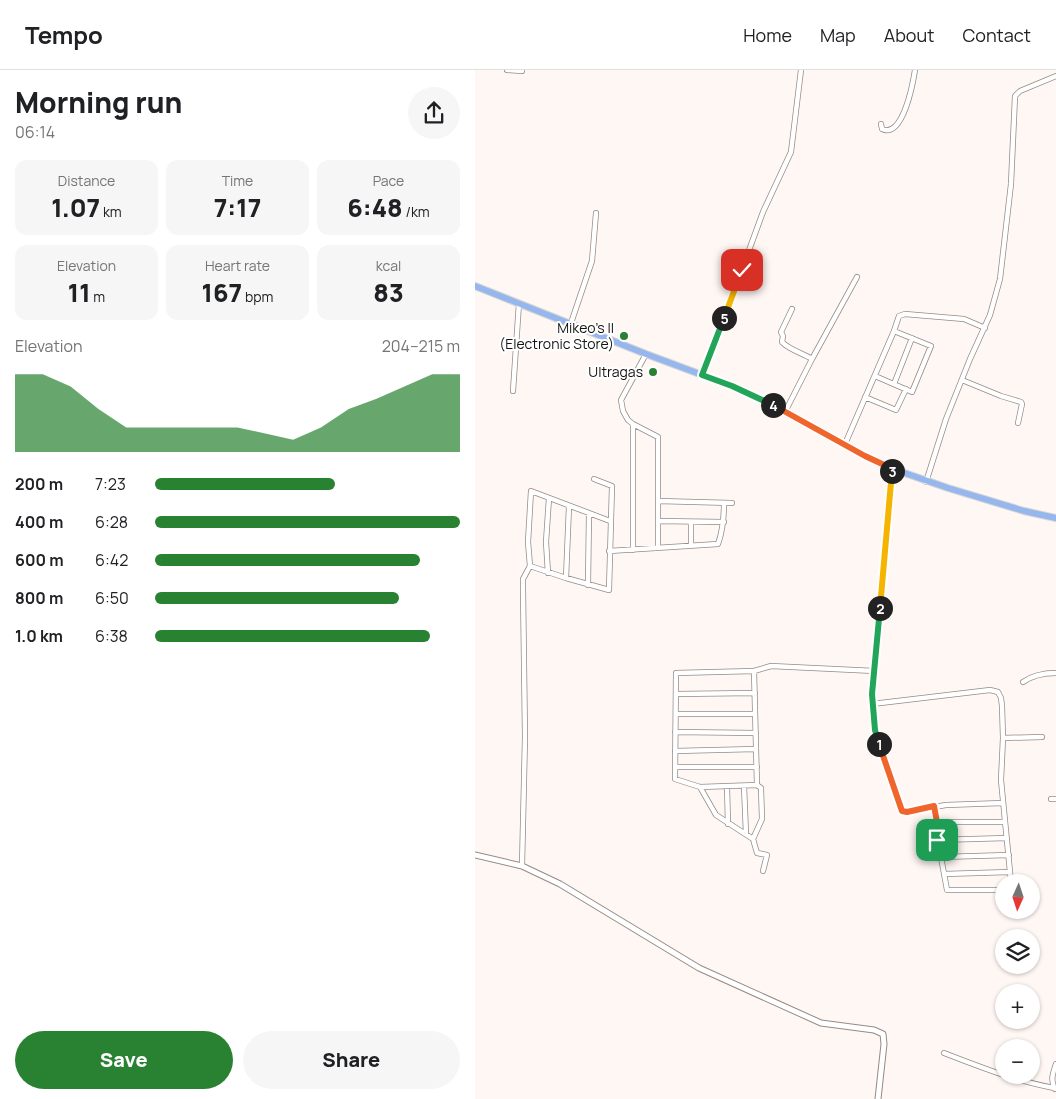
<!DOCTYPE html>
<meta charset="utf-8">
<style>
body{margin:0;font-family:Manrope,sans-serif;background:#f6f6f6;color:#202124;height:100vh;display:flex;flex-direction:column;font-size:19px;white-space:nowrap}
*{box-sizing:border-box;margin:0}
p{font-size:16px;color:#757577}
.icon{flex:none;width:28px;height:28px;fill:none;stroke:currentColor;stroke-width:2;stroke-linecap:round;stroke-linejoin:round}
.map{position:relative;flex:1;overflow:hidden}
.sheet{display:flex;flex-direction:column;background:#fff;width:475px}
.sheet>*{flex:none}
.needle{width:32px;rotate:183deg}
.fabs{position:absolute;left:520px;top:804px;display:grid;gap:10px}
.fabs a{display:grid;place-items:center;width:45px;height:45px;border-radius:50%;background:#fff;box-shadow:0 1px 4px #0004;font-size:25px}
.pin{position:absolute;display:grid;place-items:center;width:42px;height:42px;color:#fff;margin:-21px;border-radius:10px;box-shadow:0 2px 8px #0006}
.km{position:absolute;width:25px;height:25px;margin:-12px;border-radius:50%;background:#222;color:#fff;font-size:14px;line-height:25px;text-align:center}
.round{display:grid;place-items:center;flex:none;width:52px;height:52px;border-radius:26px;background:#f6f6f6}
.head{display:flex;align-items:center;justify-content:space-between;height:85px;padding:0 15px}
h1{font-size:28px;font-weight:800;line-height:38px}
.metrics{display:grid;grid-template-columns:repeat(3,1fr);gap:8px;height:85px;padding:5px 15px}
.metrics div{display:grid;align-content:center;border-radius:12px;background:#f6f6f6;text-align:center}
.metrics b{font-size:25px;font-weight:800}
.metrics small{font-size:14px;font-weight:400}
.metrics p{font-size:14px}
.chart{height:140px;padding:10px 15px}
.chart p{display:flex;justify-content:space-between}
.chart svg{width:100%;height:90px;margin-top:5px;fill:#288232;opacity:.7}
.cta{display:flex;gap:10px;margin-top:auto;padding:10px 15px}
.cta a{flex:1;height:58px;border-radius:30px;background:#288232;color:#fff;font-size:20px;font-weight:800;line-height:58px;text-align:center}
.cta a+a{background:#f6f6f6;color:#202124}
ul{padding:0 15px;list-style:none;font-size:16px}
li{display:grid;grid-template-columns:80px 60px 1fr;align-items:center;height:38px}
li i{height:12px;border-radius:6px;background:#288232}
header{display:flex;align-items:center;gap:30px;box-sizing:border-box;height:70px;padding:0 25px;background:#fff;border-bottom:1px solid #e0e0e0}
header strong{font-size:24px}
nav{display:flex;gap:28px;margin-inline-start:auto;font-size:18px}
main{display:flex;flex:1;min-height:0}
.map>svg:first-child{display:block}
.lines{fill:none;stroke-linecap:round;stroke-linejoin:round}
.minor-casing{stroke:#948b88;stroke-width:6}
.tertiary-casing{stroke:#948b88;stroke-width:7}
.primary-casing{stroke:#d5d5d4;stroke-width:8}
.minor{stroke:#fff;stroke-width:4.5}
.tertiary{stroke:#fff;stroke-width:5}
.primary{stroke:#96b7ee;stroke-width:6}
.split-1-casing{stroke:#fff;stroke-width:10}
.split-2-casing{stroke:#fff;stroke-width:10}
.split-3-casing{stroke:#fff;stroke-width:10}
.split-4-casing{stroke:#fff;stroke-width:10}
.split-5-casing{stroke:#fff;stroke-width:10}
.split-6-casing{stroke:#fff;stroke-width:10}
.split-1{stroke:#f0652b;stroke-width:6}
.split-2{stroke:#22a559;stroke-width:6}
.split-3{stroke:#f5b400;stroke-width:6}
.split-4{stroke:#f0652b;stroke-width:6}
.split-5{stroke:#22a559;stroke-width:6}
.split-6{stroke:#f5b400;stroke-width:6}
.poi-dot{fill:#288232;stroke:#fff;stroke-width:2}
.labels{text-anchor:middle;stroke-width:4;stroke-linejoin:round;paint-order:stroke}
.poi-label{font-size:14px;fill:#161312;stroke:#fff;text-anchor:end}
</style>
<header>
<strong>Tempo</strong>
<nav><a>Home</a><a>Map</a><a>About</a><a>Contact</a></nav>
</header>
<main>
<section class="sheet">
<div class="head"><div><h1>Morning run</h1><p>06:14</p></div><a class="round"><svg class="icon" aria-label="share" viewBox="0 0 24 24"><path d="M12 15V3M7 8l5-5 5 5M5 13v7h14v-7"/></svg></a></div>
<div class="metrics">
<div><p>Distance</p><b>1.07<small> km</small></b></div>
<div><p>Time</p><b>7:17</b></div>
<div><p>Pace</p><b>6:48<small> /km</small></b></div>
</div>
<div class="metrics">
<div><p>Elevation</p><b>11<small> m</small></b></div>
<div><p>Heart rate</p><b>167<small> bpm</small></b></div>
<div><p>kcal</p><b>83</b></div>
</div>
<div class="chart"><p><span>Elevation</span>204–215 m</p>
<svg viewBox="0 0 160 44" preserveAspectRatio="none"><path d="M0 44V6L10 6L20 12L30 23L40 32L50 32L60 32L70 32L80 32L90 35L100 38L110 32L120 23L130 18L140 12L150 6L160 6V44z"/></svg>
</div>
<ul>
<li><b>200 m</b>7:23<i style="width:59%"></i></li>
<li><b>400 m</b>6:28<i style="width:100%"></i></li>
<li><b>600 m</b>6:42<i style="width:87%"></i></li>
<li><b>800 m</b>6:50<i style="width:80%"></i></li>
<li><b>1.0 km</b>6:38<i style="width:90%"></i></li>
</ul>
<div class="cta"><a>Save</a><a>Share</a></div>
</section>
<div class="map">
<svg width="581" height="1029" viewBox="0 0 581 1029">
<rect width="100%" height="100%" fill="#fef7f4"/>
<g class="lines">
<defs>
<path id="minor" d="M32 0 47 1
M406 54 407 59C428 69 438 13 440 0
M317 239 306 262 308 266 307 272C313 279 329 284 337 289
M96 253 117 191 121 143
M171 284 146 330 148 341 153 350 158 354 183 367V478
M227 305 251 243 288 142 316 82 326 0
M400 306 437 322 456 276 419 261
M487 310 526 326 546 332 547 334 543 353
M419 314 437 268
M38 321 44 233
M390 327 421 340 431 319
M310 342 337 289 382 207
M158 354V480
M370 374 419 261 424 246 430 244 489 249 510 258
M418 399 397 624 400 660 427 741 429 742 471 735 528 733
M119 409 137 416 134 520 91 508 55 496 53 472 56 421 135 451
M451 412 471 349 495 289 515 245 525 209 536 114 540 26 545 21 581 6
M183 431 257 433
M184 451 249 452
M216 475V452
M134 481 243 474C248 460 249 447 249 433
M73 503 71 472 74 428
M91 508 94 436
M113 515 114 443
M548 612C558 605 569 603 581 603
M201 624 280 623
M397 634 515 620 523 622 526 628 527 636 528 668 526 710 536 812
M201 644H280
M200 662 281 663
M528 668 567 667
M200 681 281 679
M200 697H282
M282 715 225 717 200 709 201 603 279 601 296 596 400 601
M269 716 271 764
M225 717 241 745 278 769 282 783 292 785 288 801
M252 717 253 754
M576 729H581
M459 736 462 752
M278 769 287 749 286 718 282 715 279 601
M462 770 532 768
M466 787 534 785
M47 796 50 667 48 519V509L55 496
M469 804 535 802
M529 820H472L461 760 462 752H530
M469 983C505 997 541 1011 579 1018
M580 1019C575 1010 578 1003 581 994"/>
<path id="tertiary" d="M0 785 47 796 85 814 224 898 346 953 399 960 408 964 409 974 403 1029"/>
<path id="primary" d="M0 216 171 284 257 316 283 328 390 386 418 399 473 418 549 441 581 448"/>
</defs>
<!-- minor casing -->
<use href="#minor" class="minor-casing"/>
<!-- tertiary casing -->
<use href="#tertiary" class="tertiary-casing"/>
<!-- primary casing -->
<use href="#primary" class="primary-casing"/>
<!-- minor -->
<use href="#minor" class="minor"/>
<!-- tertiary -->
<use href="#tertiary" class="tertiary"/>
<!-- primary -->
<use href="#primary" class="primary"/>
</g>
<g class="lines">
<defs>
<path id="split-1" d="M404 674 427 741 432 742 459 736 462 752 461 760 462 770"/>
<path id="split-2" d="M404 674 400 660 397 624 405 538"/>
<path id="split-3" d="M405 538 417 401"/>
<path id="split-4" d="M298 335 390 386 418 399 417 401"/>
<path id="split-5" d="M249 248 227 305 257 316 298 335"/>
<path id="split-6" d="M249 248 267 200"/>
</defs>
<!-- split-1 casing -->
<use href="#split-1" class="split-1-casing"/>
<!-- split-2 casing -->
<use href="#split-2" class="split-2-casing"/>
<!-- split-3 casing -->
<use href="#split-3" class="split-3-casing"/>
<!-- split-4 casing -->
<use href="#split-4" class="split-4-casing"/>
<!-- split-5 casing -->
<use href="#split-5" class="split-5-casing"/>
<!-- split-6 casing -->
<use href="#split-6" class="split-6-casing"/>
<!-- split-1 -->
<use href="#split-1" class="split-1"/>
<!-- split-2 -->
<use href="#split-2" class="split-2"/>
<!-- split-3 -->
<use href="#split-3" class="split-3"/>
<!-- split-4 -->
<use href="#split-4" class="split-4"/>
<!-- split-5 -->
<use href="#split-5" class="split-5"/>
<!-- split-6 -->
<use href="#split-6" class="split-6"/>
</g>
<!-- markers -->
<g class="poi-dot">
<circle cx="149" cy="266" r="5"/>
<circle cx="178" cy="302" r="5"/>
</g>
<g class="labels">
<!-- poi labels -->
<g class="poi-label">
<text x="139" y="263">Mikeo's II<tspan x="139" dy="16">(Electronic Store)</tspan></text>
<text x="168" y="307">Ultragas</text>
</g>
</g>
</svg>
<div class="fabs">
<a><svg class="needle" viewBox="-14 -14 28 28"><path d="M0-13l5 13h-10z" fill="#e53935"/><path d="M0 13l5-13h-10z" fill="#757577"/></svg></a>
<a><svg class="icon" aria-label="layers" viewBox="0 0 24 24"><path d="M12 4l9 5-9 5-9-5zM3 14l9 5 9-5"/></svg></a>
<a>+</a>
<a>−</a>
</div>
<div class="pin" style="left:462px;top:770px;background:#1e9e55"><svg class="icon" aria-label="arrive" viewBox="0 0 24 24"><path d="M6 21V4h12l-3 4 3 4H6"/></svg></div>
<div class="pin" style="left:267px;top:200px;background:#d93025"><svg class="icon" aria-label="check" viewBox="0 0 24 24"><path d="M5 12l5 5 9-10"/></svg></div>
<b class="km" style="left:404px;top:674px">1</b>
<b class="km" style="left:405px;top:538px">2</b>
<b class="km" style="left:417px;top:401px">3</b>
<b class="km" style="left:298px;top:335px">4</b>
<b class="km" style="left:249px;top:248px">5</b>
</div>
</main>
